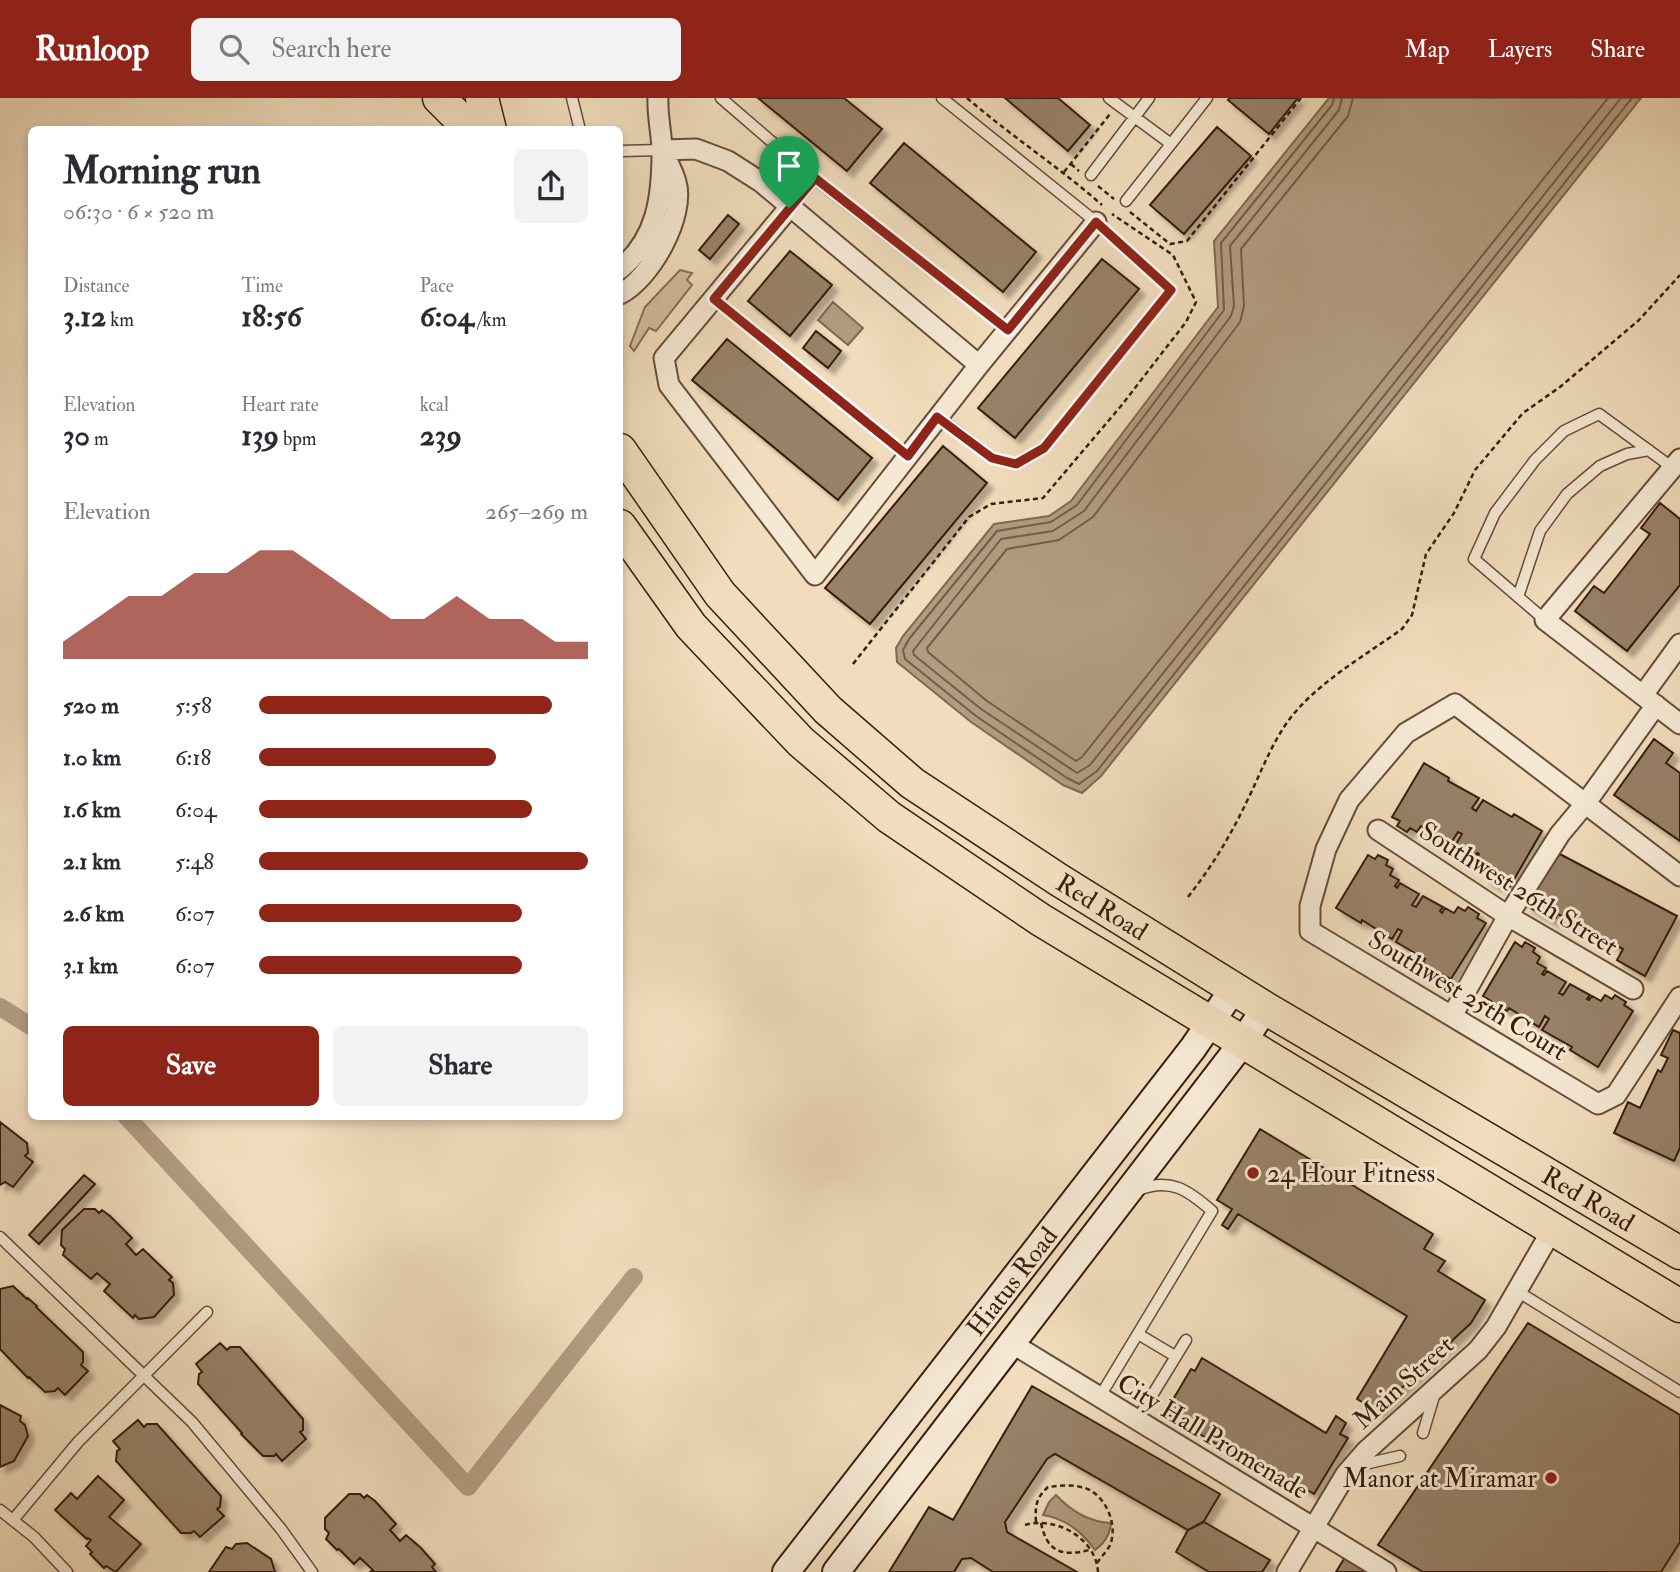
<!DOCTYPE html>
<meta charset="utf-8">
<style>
body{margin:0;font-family:"IM FELL Double Pica",serif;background:#f2f2f3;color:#2b2b33;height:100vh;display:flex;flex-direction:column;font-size:26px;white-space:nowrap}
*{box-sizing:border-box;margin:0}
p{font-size:23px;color:#7c7c81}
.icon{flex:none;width:38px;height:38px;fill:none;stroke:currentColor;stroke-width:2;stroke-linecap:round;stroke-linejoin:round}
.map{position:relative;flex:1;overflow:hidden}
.side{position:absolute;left:28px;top:28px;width:595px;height:994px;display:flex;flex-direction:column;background:#fff;border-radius:10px;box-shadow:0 4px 10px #0003}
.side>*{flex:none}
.pin{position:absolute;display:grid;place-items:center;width:60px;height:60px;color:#fff;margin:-72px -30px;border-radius:50% 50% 50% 0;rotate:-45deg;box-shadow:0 0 7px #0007}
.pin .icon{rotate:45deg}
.round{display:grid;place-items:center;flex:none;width:74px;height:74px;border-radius:10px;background:#f2f2f3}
.head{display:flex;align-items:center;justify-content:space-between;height:119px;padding:0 35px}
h1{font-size:38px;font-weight:700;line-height:52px}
.metrics{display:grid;grid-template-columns:repeat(3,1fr);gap:10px;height:119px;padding:7px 35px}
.metrics div{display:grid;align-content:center}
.metrics b{font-size:30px;font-weight:700}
.metrics small{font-size:19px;font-weight:400}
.metrics p{font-size:19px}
.chart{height:196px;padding:14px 35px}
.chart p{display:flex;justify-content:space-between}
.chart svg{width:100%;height:126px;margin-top:7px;fill:#8f2418;opacity:.7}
.primary-button{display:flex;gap:14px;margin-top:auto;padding:14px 35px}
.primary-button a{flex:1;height:80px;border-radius:10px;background:#8f2418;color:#fff;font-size:28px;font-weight:700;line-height:80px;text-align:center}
.primary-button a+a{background:#f2f2f3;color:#2b2b33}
ul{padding:0 35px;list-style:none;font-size:23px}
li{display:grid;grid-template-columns:112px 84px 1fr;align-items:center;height:52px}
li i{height:18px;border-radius:9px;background:#8f2418}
header{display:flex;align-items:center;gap:42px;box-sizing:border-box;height:98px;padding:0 35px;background:#8f2418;color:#fff}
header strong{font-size:33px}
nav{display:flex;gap:38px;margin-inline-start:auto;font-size:24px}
.search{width:490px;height:63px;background:#f2f2f3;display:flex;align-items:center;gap:18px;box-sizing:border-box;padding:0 24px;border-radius:10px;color:#7c7c81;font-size:26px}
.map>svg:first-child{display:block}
.green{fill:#d2bc9f;stroke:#856c54;stroke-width:2}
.water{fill:#b29c80;stroke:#816951;stroke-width:2}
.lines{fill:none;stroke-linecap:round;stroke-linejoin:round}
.shore{stroke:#755c45;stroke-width:2}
.canal{stroke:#b29c80;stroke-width:18}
.building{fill:#988167;stroke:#381d0a;stroke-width:2;filter:url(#shadow)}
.service-casing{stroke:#664d37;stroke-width:13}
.minor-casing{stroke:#664d37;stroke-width:23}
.secondary-casing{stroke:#381d0a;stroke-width:30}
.trunk-casing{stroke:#381d0a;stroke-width:35}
.path{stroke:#381d0a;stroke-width:2.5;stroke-dasharray:5 3.5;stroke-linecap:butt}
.service{stroke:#f6e9d4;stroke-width:10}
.minor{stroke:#f6e9d4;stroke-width:19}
.secondary{stroke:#f6e9d4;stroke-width:26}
.trunk{stroke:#f1ddbd;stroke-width:32}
.route-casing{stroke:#fff;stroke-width:14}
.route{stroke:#8f2418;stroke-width:9}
.poi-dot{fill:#8f2418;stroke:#f6e9d4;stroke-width:2.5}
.labels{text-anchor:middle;stroke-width:6;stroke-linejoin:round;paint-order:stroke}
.street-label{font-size:26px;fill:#381d0a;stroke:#f6e9d4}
.poi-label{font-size:26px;fill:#381d0a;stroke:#f6e9d4;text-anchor:start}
</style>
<header>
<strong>Runloop</strong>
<div class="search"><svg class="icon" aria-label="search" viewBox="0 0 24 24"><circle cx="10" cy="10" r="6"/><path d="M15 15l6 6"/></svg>Search here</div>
<nav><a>Map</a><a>Layers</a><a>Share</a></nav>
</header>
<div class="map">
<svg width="1680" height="1474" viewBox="0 0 1680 1474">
<defs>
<filter id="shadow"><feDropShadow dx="6" dy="6" stdDeviation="2" flood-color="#0004"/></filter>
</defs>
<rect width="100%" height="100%" fill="#f1ddbd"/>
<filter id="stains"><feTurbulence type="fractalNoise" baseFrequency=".00286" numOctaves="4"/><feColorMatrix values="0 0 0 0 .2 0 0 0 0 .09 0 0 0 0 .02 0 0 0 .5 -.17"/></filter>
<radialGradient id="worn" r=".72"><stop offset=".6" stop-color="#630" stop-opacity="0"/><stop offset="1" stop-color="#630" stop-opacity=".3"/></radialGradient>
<!-- green -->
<path class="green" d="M680 172 692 175 687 182 692 187 656 233 649 230 634 253 630 248 645 209Z"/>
<!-- water -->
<path class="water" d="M1329 0H1641L1101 678 1082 695 1063 687 971 624 897 564 896 550 903 538 994 426 1049 418 1071 403 1218 209 1214 143Z
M833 204 863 230 848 247 818 222Z
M1056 1397C1071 1413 1088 1424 1111 1425 1110 1437 1105 1445 1095 1452 1081 1433 1066 1421 1043 1417L1049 1404Z"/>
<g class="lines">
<!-- shore -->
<path class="shore" d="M1334 0 1332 7 1221 145 1224 212 1077 407 1051 424 997 433 909 541 903 552 905 561 976 618 1067 680 1079 686 1097 673 1632 0
M1342 0 1339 12 1230 148 1234 208 1231 218 1084 413 1053 433 1001 441 913 553 914 557 981 611 1077 675 1090 667 1621 0
M1353 0 1348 18 1241 151 1244 208 1240 224 1093 419 1059 442 1007 451 927 550 928 554 987 603 1076 663 1082 659 1608 0"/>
<!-- canal -->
<path class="canal" d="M0 909 32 929
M126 1018 468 1389 634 1179"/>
</g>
<!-- building -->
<path class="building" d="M758 0H844L882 31 847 73Z
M1005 0H1058L1090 27 1068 53Z
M1230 0H1298L1269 36 1228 2Z
M1217 29 1251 58 1184 136 1150 107Z
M904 45 1036 154 1003 194 870 85Z
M728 117 739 126 710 161 699 152Z
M790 153 832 187 790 238 748 203Z
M1102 161 1139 191 1015 340 978 310Z
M816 233 841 253 828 270 803 250Z
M727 241 872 360 838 402 692 282Z
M943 348 987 385 870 526 825 490Z
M1660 405 1680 421V487L1627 553 1575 513 1594 488 1604 495 1626 467 1650 436 1641 430Z
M1654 641 1673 655 1666 665 1680 675V743L1614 697Z
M1424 665 1449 680 1448 683 1479 700 1472 710 1476 713 1483 702 1512 719 1514 716 1542 733 1509 790 1500 784 1498 788 1486 781 1489 777 1481 773 1485 766 1476 761 1479 756 1477 755 1474 759 1455 748 1462 736 1458 734 1451 745 1432 734 1435 729 1433 727 1430 733 1421 728 1417 734 1410 730 1407 734 1397 728 1400 723 1392 719Z
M1556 754 1677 818 1645 878 1617 862 1623 851 1558 816 1554 823 1527 808Z
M1368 757 1375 761 1378 757 1388 762 1386 767 1393 771 1390 777 1399 782 1395 788 1397 790 1400 785 1419 796 1412 807 1416 809 1423 798 1443 809 1440 813 1442 815 1445 810 1454 815 1458 809 1465 813 1468 809 1479 816 1477 820 1486 825 1451 881 1423 865 1425 861 1396 844 1402 833 1398 831 1392 841 1362 822 1361 825 1336 810Z
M1515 844 1522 849 1525 844 1535 850 1533 854 1540 859 1537 865 1546 870 1542 876 1544 877 1547 873 1566 884 1559 895 1563 897 1570 886 1590 897 1587 901 1589 902 1592 898 1601 903 1605 897 1612 901 1615 897 1626 904 1624 907 1633 913 1598 969 1570 952 1572 949 1542 932 1549 921 1545 918 1539 929 1509 910 1507 913 1483 898Z
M1673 932 1680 935V1050L1674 1063 1614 1035 1628 1004 1640 1010 1658 972 1661 974 1668 960 1661 957Z
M0 1024 27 1045 28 1055 25 1058 33 1064 13 1089 5 1084 0 1087Z
M1260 1031 1433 1136 1424 1151 1445 1163 1438 1173 1485 1202 1471 1225 1377 1313 1357 1301 1407 1218 1238 1116 1228 1131 1222 1127 1232 1111 1217 1102Z
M84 1077 95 1086 39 1146 29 1137Z
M84 1111H95L99 1115 102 1112 110 1118 132 1140 126 1146 136 1157 143 1151 172 1179 169 1182 173 1185 174 1197 154 1219 139 1221 135 1217 133 1220 104 1193 110 1186 97 1175 91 1181 63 1157 65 1151 61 1147 62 1132Z
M13 1188 27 1201 28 1200 37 1208 36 1209 83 1254V1264L81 1267 88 1273 65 1297 58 1290 55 1293 45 1294 29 1279 28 1280 0 1251V1191Z
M1528 1225 1680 1317V1444L1661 1474H1423L1378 1447Z
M220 1245 227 1252 230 1249H240L303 1321V1332L300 1334 306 1341 282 1363 276 1356 274 1358H263L241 1336 242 1335 198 1286 199 1276 202 1274 196 1266Z
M1202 1260 1326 1335 1336 1318 1346 1325 1340 1336 1348 1340 1314 1396 1248 1356 1236 1358 1165 1315 1191 1271 1195 1273Z
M1032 1288 1220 1396 1204 1423 1188 1432 1055 1356 1047 1361 1005 1424 1007 1434 1077 1474H993L971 1460 962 1461 954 1474H889L929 1409 953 1422Z
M0 1307 21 1318 20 1323 25 1327 28 1338 14 1363 0 1369Z
M138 1322 144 1329 147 1326H157L221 1398 220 1409 217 1411 224 1418 200 1439 194 1433 191 1435H181L116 1363 117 1353 120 1351 113 1343Z
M98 1378 124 1402 109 1419 141 1446 116 1474 106 1468 104 1470 90 1456 92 1454 86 1448 91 1442 88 1440 87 1441 55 1412 71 1395 77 1401Z
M349 1396H360L364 1400 367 1397 375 1403 396 1426 390 1432 400 1443 406 1437 421 1450 435 1466 432 1469 436 1474H370L373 1472 360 1460 354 1466 339 1451 337 1452 326 1441 329 1435 325 1431V1420Z
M1204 1424 1270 1462 1262 1474H1209L1176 1454 1188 1432Z
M247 1445 271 1461 275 1474H209L226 1449 232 1451 236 1446Z
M1345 1459 1370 1474H1336Z"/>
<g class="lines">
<defs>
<path id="service" d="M572 0 580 32
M721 0 815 81
M1109 0 1171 46 1207 0
M620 53 662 52
M1091 77 1149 0
M1126 103 1171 46
M790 110 815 81 1008 232
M714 201 908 358
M938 319 992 360 1016 366 1044 350 1171 192 1096 124 942 0
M1518 499 1540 433 1567 396 1600 368 1627 356 1649 352
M1545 522 1474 461 1495 415 1535 362 1564 333 1599 316 1673 370
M0 1139 192 1324 281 1431 312 1474
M1517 1193 1680 1294
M1138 1236 1175 1258
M1099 1300 1212 1113C1188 1092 1170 1079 1138 1092
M1137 1322 1186 1242
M1423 1335 1435 1295
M1356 1368 1400 1358
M0 1412 34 1439 67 1474
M13 1422 78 1344 207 1214"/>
<path id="minor" d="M662 52 696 51 728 63 761 84 979 267
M789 110 664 260 669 287 815 477 979 267 1096 124
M620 171C657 141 662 99 662 54 662 36 657 18 658 0
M620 196C650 181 686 118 676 84 673 73 667 63 663 53
M1680 361 1545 522 1680 626
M1643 597 1680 546
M1378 732 1508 818 1633 891
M1680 778 1455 606 1406 635 1349 702 1326 751 1310 808V833L1598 1006 1616 997 1680 899
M1452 918 1508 818 1560 736 1585 706 1656 607
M1013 1246 1386 1474
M1287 1474 1346 1376 1366 1353 1478 1252 1496 1229 1552 1132"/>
<g id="secondary">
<path id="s1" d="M786 1474 1193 950 1234 890"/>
<path d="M836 1474 1243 944 1265 910"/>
</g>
<g id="trunk">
<path d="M439 0 458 19 462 32"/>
<path d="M482 0 490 32"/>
<path id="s2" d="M620 352 720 496 828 612 912 685 1059 782 1265 910 1680 1155"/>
<path d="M620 428 691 528 801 644 889 719 1041 822 1680 1208"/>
</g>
</defs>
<!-- service casing -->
<use href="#service" class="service-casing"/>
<!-- minor casing -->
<use href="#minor" class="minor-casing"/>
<!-- secondary casing -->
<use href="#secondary" class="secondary-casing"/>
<!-- trunk casing -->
<use href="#trunk" class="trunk-casing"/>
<!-- path -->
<path class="path" d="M967 0C1011 38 1059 69 1102 107
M1071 66 1079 73
M1064 74 1110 16
M1098 88 1114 101
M1130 114 1170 146 1187 143 1301 0
M853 566 969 419 991 406 1043 400 1121 308 1186 224 1196 204 1173 157 1112 116
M1188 799C1211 770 1231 737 1247 703 1260 677 1269 651 1286 626 1313 587 1363 559 1402 531L1412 517 1426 456 1454 415 1475 372 1523 315 1560 289 1639 222 1680 177
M1036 1424C1035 1408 1036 1400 1048 1389 1058 1388 1070 1386 1081 1389 1104 1393 1119 1426 1110 1447 1107 1453 1101 1459 1097 1465
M1041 1425C1047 1454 1062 1459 1089 1452
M1025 1427C1056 1418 1096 1440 1098 1474"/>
<!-- service -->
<use href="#service" class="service"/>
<!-- minor -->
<use href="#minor" class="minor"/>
<!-- secondary -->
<use href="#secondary" class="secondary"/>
<!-- trunk -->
<use href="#trunk" class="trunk"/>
</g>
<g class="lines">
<defs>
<path id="route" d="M815 80 1008 232 1096 124 1171 192 1044 350 1016 366 992 360 937 319 908 358 714 201Z"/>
</defs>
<!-- route casing -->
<use href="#route" class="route-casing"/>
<!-- route -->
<use href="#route" class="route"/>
</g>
<!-- markers -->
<g class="poi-dot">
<circle cx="1253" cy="1075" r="7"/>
<circle cx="1551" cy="1380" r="7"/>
</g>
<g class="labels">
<!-- street labels -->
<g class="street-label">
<text transform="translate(1519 790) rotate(32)" y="9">Southwest 26th Street</text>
<text dy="9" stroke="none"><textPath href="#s2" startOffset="672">Red Road</textPath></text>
<text transform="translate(1468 897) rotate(31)" y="9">Southwest 25th Court</text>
<text dy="9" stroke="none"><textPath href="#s2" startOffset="1239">Red Road</textPath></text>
<text dy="9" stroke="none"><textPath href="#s1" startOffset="368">Hiatus Road</textPath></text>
<text transform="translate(1403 1284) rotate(-42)" y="9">Main Street</text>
<text transform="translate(1213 1338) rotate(31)" y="9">City Hall Promenade</text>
</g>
<!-- poi labels -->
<g class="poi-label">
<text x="1267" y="1084">24 Hour Fitness</text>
<text x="1537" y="1389" text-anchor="end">Manor at Miramar</text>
</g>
</g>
<rect width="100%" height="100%" filter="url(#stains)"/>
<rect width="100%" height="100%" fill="url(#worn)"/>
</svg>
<div class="pin" style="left:789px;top:110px;background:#1e9e55"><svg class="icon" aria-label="arrive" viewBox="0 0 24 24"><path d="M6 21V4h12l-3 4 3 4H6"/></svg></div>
<section class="side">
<div class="head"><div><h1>Morning run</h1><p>06:30 · 6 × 520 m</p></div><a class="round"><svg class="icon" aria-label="share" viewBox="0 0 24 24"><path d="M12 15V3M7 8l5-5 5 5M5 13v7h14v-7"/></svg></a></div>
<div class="metrics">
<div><p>Distance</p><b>3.12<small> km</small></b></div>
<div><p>Time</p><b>18:56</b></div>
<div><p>Pace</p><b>6:04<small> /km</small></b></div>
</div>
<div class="metrics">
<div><p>Elevation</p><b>30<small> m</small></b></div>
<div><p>Heart rate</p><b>139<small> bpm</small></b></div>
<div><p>kcal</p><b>239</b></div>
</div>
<div class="chart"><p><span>Elevation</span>265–269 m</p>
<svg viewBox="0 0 160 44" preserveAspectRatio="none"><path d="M0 44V38L10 30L20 22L30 22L40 14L50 14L60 6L70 6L80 14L90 22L100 30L110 30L120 22L130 30L140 30L150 38L160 38V44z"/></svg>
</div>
<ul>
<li><b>520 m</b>5:58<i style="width:89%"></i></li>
<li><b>1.0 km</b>6:18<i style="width:72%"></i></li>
<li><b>1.6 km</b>6:04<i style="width:83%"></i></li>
<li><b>2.1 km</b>5:48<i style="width:100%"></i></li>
<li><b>2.6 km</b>6:07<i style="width:80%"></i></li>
<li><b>3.1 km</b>6:07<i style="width:80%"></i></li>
</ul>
<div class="primary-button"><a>Save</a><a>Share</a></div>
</section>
</div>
